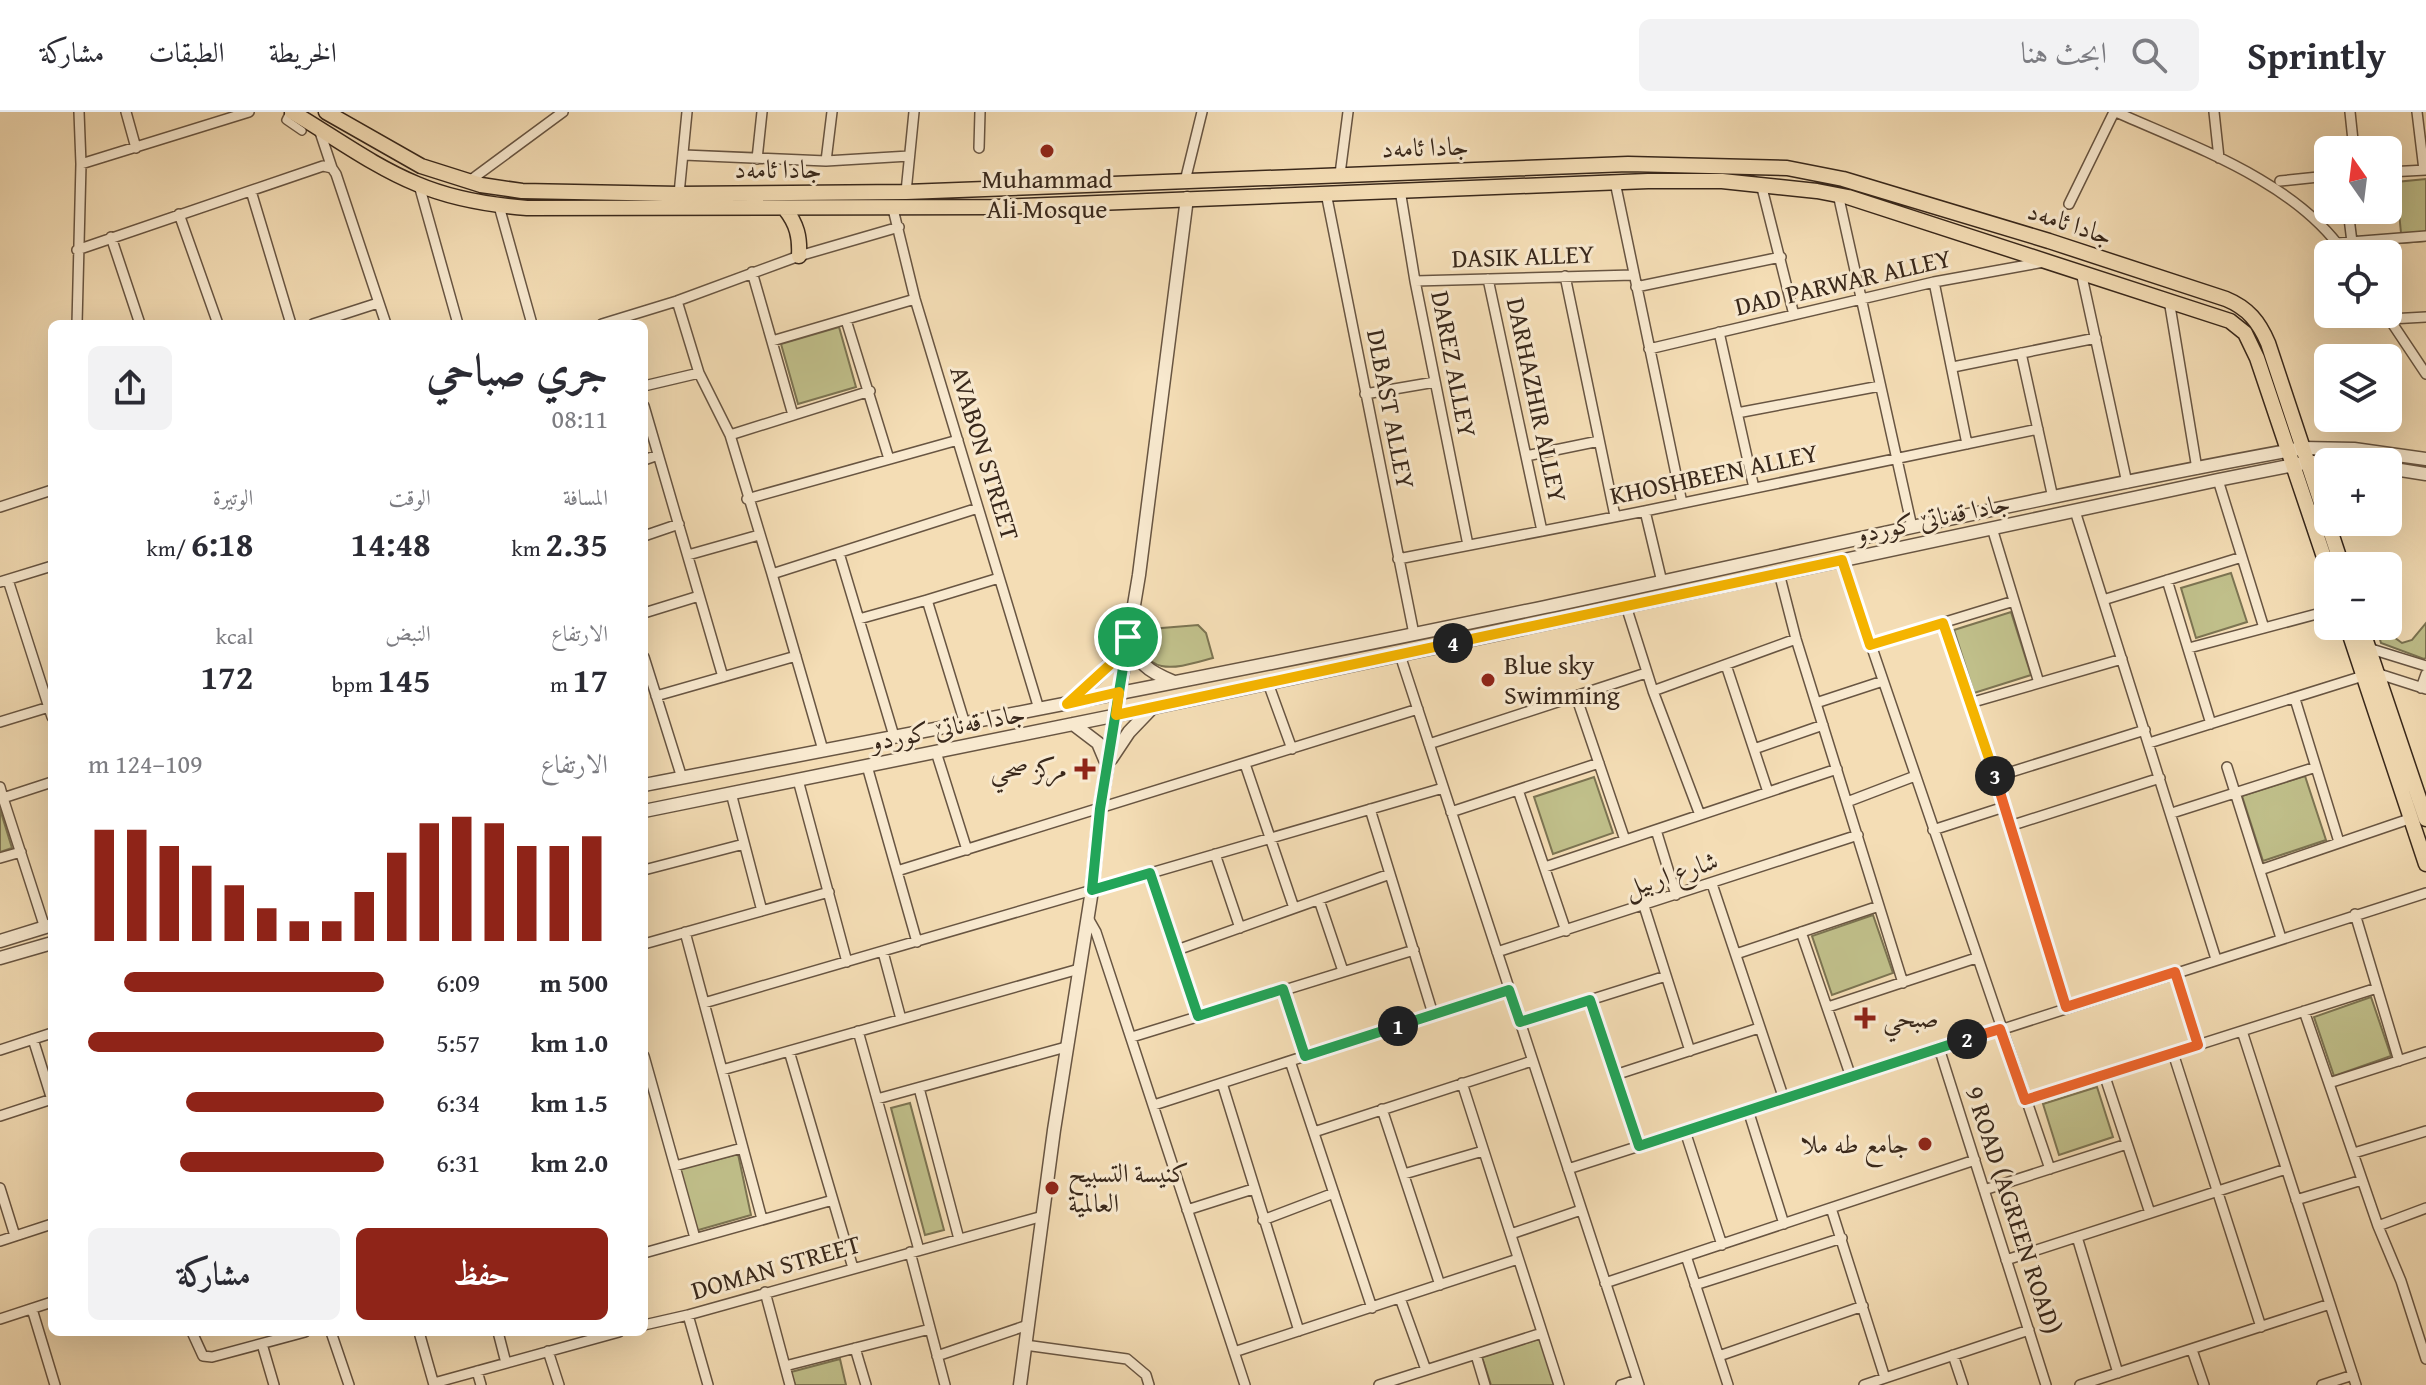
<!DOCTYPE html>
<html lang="ar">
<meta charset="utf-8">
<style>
body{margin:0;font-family:"Gentium Book Plus",Amiri,serif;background:#f2f2f3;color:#2b2b33;direction:rtl;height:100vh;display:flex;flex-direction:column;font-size:30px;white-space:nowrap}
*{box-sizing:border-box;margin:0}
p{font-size:26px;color:#7c7c81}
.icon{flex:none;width:44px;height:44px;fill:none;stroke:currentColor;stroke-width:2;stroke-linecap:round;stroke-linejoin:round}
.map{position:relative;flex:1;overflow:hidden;direction:ltr}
.sheet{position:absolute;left:48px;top:208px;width:600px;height:1016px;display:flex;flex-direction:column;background:#fff;border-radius:12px;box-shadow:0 8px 32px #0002;direction:rtl}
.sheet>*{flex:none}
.needle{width:52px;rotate:346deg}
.tools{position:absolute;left:2314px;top:24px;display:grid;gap:16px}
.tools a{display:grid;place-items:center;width:88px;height:88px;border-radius:12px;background:#fff;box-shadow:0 8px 32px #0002;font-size:40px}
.pin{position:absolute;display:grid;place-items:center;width:68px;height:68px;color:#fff;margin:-34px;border:4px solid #fff;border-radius:50%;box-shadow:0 2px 8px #0007}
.km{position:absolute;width:40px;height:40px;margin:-20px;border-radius:50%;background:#222;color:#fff;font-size:22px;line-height:40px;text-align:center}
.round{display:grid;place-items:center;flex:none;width:84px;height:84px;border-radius:12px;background:#f2f2f3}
.overview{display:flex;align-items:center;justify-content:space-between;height:136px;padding:0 40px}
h1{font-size:44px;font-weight:800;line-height:60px}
.stats{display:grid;grid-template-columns:repeat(3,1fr);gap:12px;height:136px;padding:8px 40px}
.stats div{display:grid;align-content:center}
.stats b{font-size:34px;font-weight:800}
.stats small{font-size:22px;font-weight:400}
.stats p{font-size:22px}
.chart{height:224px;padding:16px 40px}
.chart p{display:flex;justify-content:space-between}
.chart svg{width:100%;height:144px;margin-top:8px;stroke:#8f2418;stroke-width:6}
.action{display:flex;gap:16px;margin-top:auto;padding:16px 40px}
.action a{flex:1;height:92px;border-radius:12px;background:#8f2418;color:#fff;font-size:32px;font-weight:800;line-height:92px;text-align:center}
.action a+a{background:#f2f2f3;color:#2b2b33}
ul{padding:0 40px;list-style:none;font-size:26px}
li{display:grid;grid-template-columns:128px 96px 1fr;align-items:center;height:60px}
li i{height:20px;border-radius:10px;background:#8f2418}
header{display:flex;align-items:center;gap:48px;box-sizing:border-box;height:112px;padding:0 40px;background:#fff;border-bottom:2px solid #e1e1e2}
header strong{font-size:38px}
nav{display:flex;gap:44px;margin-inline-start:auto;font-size:28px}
.search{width:560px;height:72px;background:#f2f2f3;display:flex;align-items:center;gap:20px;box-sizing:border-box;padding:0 28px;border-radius:12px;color:#7c7c81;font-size:30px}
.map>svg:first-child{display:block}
.green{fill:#c0bf8a;stroke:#7c7452;stroke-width:2}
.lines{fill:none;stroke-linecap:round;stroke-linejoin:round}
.pedestrian-casing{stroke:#685542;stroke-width:10}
.minor-casing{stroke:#685542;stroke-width:12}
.tertiary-casing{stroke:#685542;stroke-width:15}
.primary-casing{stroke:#39281b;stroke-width:17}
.pedestrian{stroke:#f8e9cf;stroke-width:7}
.minor{stroke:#f8e9cf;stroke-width:9}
.tertiary{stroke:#f8e9cf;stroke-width:12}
.primary{stroke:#f4ddb5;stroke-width:14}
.split-1-casing{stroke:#fff;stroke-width:16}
.split-2-casing{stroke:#fff;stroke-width:16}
.split-3-casing{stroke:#fff;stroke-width:16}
.split-4-casing{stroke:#fff;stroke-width:16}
.split-5-casing{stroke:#fff;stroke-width:16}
.split-1{stroke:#22a559;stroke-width:10}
.split-2{stroke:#22a559;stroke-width:10}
.split-3{stroke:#f0652b;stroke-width:10}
.split-4{stroke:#f5b400;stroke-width:10}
.split-5{stroke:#f5b400;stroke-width:10}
.poi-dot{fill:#8f2418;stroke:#f8e9cf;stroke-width:3}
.labels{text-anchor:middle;stroke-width:6;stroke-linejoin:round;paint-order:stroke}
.street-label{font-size:26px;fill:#39281b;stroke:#f8e9cf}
.poi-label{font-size:26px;fill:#39281b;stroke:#f8e9cf;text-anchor:start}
</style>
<header>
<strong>Sprintly</strong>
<div class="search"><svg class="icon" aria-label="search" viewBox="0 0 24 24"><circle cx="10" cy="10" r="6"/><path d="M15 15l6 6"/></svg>ابحث هنا</div>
<nav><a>الخريطة</a><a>الطبقات</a><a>مشاركة</a></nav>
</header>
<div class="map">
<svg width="2426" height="1273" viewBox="0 0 2426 1273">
<rect width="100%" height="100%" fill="#f4ddb5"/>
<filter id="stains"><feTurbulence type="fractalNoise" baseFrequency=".0025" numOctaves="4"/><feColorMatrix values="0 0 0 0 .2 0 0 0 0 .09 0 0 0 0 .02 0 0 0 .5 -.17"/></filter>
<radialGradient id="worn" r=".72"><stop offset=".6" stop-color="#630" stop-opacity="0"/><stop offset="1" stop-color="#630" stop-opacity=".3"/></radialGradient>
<!-- green -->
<path class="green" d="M2426 67V129L2402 131 2396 70Z
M839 215 856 275 798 292 781 232Z
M2231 461 2247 510 2196 526 2181 476Z
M2011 500 2031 563 1974 581 1954 518Z
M2426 511V546L2424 547 2381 531 2376 514H2380L2381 519 2391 523 2402 531 2412 528Z
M1198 513 1206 521 1213 546C1179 555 1143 569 1138 518Z
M2305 664 2326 728 2263 749 2242 684Z
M1594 665 1613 721 1553 742 1534 685Z
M0 697 12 736 0 740Z
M1873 803 1893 861 1832 883 1812 824Z
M2371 885 2391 944 2334 964 2314 905Z
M2097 975 2113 1025 2059 1043 2043 992Z
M910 991 944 1118 925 1123 891 996Z
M738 1042 751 1103 695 1119 680 1057Z
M1542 1226 1557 1273H1491L1482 1245Z
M840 1247 846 1273H795L791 1260Z"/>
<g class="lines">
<defs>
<path id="pedestrian" d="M290 0 286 8 302 19"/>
<path id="minor" d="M126 0 136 36
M2116 0C2194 35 2295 69 2345 142
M2214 0 2219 46
M2350 0 2354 38
M2417 0 2424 58
M319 17 332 56
M979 36 980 0
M684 43 826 49 909 44
M757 47 762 0
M826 49 832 0
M81 52 249 0
M2388 60 2426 58
M1340 62 1348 0
M1185 69 1202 0
M2280 69 2328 64
M468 70 563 0
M1615 70 1682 391
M1761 72 1794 203
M419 73 458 212
M1400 78 1415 169 1468 433
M251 79 291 212
M906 80 914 0
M1326 81 1414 522
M679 82 687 0
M1838 82 1912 415
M2069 92 2114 0
M499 94 532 212
M893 97 915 187 1039 597
M2348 98 2352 130
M179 102 218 212
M111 125 140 212
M2337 131 2426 124
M77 138 323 54 332 56 336 62 386 212
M752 160 793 303
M2081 160 2127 371
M1565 164 1615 404
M1488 167 1542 419
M1415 169 1633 163
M1934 170 1967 332
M1636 175 1781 145
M2169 188 2197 357
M677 189 699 261 730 323 772 462 978 396
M2386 202 2426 262
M2390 207 2426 205
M846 208 889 347
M77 212 81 52 79 0
M313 212 378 191
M602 212 677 189 799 144 899 115
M1719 220 1754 376
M772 229 915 187
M1649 237 1934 170 2044 150
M2021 241 2053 386
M1953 255 2096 226
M644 274 699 261
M1365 282 1435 270
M644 294 723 565
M1737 301 1880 274
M730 323 870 279
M1526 344 1599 329
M644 348 658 343
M2218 368 2264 516
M747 387 958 328
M0 395 52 378
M1645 399 1662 470
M2075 399 2216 847
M1992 416 2039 571
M644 424 679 412
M839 441 894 624
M688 443 759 423
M1398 447 1645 399 2038 317
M1842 448 2050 1057
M1779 461 1796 527 1903 871
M772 462 823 638
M8 468 52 605
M2167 468 2211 612
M0 470 52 454
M2103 488 2242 445
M1626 494 1653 579 1700 703
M644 501 699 484
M859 507 927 488
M1943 511 1995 665 2066 895
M1870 533 2014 489
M2189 536 2328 499
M2368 536 2426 554
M1400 543 1639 1273
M644 545 682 666
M1726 553 1768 680
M2376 561 2426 577
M1268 571 1292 637
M2421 576 2426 562
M1653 579 1796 527
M656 584 796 544
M1576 584 1625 728
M2295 587 2339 730
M1816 591 1883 569
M1970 591 2122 547
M0 610 49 595
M965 612 927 488 999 466
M2149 631 2363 564
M1429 632 1646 561
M1754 637 1823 613
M936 640 967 738
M1245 652 1294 796
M867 654 917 830
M2227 655 2281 826
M1995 665 2145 618
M798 668 847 850
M0 675 3 686 52 670
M1518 678 1566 819
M731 681 762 799
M0 687 3 686 45 816
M1847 690 1915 664
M1370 697 1433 902
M1451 700 1599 651
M2172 701 2316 655
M2010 714 2160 666
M1656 718 1676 783
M1933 718 2004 695
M1215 742 1240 816
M0 746 21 740
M1545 755 1837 657
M644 758 744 732
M2260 758 2412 706
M897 759 1418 597
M1150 761 1198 904
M1712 772 1784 987
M1319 788 1343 859
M1644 794 1690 939
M2355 802 2399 949
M1088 806 1096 820 1245 1273
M685 820 762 1107
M1801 820 1851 965
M644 832 829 780
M1177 838 1390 762
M883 840 901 907
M1497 840 1858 723
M1736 842 1879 794
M2175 860 2198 933
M1283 877 1305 944
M1590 888 1639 1034
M704 891 1443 676
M1828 895 1976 846
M2304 899 2378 1114 2401 1169 2426 1247
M1520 910 1666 864
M858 919 919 1138
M2242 919 2356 1273
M1132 925 1414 838
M33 927 52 988
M1939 936 2046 1273
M0 938 52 921
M789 939 853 1156
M2173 941 2261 1215
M644 944 695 1126
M1290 949 1372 1196
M722 958 1079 857
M2104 962 2150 1101
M1615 963 1759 916
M1222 971 1299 1219
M1462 971 1559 1273
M2329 971 2426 940
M919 976 959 1127
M877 987 1066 935
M2025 988 2377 876
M1154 993 1509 878
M1382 997 1440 1173
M1748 998 1784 1112
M0 1004 52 987
M1685 1019 1722 1133
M1314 1020 1532 949
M2354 1041 2426 1019
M675 1054 742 1036
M1568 1057 2426 781
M1404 1062 1483 1039
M0 1076 15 1124
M1984 1078 2127 1032
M2296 1088 2362 1068
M1831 1096 1885 1266
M1187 1098 1253 1077
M1263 1108 1334 1081
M2378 1114 2426 1096
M1511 1122 1581 1098
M2077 1125 2118 1261
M0 1129 52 1112
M910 1140 945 1273
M644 1141 833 1088
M1686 1144 1728 1273
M2006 1148 2286 1057
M1605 1171 1975 1048
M1695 1173 1842 1126
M765 1180 790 1273
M1400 1186 1426 1258
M32 1197 55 1273
M688 1203 708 1273
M0 1207 52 1190
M644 1213 688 1203 1043 1104
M192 1220 203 1244 212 1245 305 1220
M331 1220 349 1273
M419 1220 434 1273
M498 1220 506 1251
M262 1232 274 1273
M1025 1233 1127 1247 1146 1263 1149 1273
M855 1236 866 1273
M2192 1238 2204 1273
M548 1239 559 1273
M1234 1240 1518 1147
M1476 1243 1485 1273
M1953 1243 1963 1273
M937 1244 1028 1213
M1719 1244 1863 1194
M785 1254 930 1217
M477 1259 481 1273
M434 1271 619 1220
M1379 1273 1542 1221
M1621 1273 1637 1268
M1864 1273 2029 1218
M2080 1273 2330 1192
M2322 1273 2353 1263"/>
<path id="tertiary" d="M2388 356 2426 362
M1128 525C1141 553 1145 558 1174 570
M1069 590C1090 572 1110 556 1124 531
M1073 612 1098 631 1106 650
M1111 647 1129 620 1152 596
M644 673C945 615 1246 558 1545 495 1798 441 2049 382 2303 336L2354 337 2426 347
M644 699 1152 596 2218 368 2309 350H2337
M0 829 52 813
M0 846 52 831
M1020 1273 1054 1018 1092 778 1100 697 1139 463 1187 86"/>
<path id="primary" d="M292 0C333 24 373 54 417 72 452 87 490 93 527 96L996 95 1648 69H1722L1817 79 1848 85 2230 209 2245 221 2257 246 2328 457
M326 0 421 54 481 73 522 79 679 82 906 80 1628 52 1787 56 1843 67 2049 129 2226 187C2248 196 2259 210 2268 231L2342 454
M785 97C797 112 800 125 799 144
M2347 514 2426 752
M2361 514 2426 707"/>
</defs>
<!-- pedestrian casing -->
<use href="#pedestrian" class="pedestrian-casing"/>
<!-- minor casing -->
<use href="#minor" class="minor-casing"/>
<!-- tertiary casing -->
<use href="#tertiary" class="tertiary-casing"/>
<!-- primary casing -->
<use href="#primary" class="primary-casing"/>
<!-- pedestrian -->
<use href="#pedestrian" class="pedestrian"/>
<!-- minor -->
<use href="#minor" class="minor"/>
<!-- tertiary -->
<use href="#tertiary" class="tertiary"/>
<!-- primary -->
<use href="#primary" class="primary"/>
</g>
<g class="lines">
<defs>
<path id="split-1" d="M1128 525 1100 697 1092 778 1150 761 1198 904 1283 877 1305 944 1398 914"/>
<path id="split-2" d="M1398 914 1509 878 1520 910 1590 888 1639 1034 1967 927"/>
<path id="split-3" d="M1967 927 2000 917 2025 988 2198 933 2175 860 2066 895 1995 664"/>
<path id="split-4" d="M1453 531 1842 448 1870 533 1943 511 1995 664"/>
<path id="split-5" d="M1128 525 1114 549 1067 592 1119 580 1116 603 1453 531"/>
</defs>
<!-- split-1 casing -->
<use href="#split-1" class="split-1-casing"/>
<!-- split-2 casing -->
<use href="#split-2" class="split-2-casing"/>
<!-- split-3 casing -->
<use href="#split-3" class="split-3-casing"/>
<!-- split-4 casing -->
<use href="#split-4" class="split-4-casing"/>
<!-- split-5 casing -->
<use href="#split-5" class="split-5-casing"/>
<!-- split-1 -->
<use href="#split-1" class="split-1"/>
<!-- split-2 -->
<use href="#split-2" class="split-2"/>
<!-- split-3 -->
<use href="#split-3" class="split-3"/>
<!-- split-4 -->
<use href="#split-4" class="split-4"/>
<!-- split-5 -->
<use href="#split-5" class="split-5"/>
</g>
<!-- markers -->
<g class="poi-dot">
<circle cx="1047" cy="39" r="8"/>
<circle cx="1488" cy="568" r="8"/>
<path d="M1081 645h8v8h8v8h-8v8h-8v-8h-8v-8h8z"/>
<path d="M1861 894h8v8h8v8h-8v8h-8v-8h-8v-8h8z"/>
<circle cx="1925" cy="1032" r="8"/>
<circle cx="1052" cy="1076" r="8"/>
</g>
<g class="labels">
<!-- street labels -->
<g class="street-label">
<text transform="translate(1425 35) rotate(-2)" y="9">جادا ئامەد</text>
<text x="778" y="66">جادا ئامەد</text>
<text transform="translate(2070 111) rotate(18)" y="9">جادا ئامەد</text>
<text transform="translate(1523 144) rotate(-2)" y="9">DASIK ALLEY</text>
<text transform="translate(1843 170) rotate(-13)" y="9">DAD PARWAR ALLEY</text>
<text transform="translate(1454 252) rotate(79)" y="9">DAREZ ALLEY</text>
<text transform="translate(1537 288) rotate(78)" y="9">DARHAZHIR ALLEY</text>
<text transform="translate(1391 297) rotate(79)" y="9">DLBAST ALLEY</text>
<text transform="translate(985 341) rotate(73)" y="9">AVABON STREET</text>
<text transform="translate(1714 362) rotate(-12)" y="9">KHOSHBEEN ALLEY</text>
<text transform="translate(1933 406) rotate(-12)" y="9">جادا قەناتێ کوردو</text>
<text transform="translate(948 615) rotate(-11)" y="9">جادا قەناتێ کوردو</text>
<text transform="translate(1671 762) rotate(-18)" y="9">شارع اربيل</text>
<text transform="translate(2014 1098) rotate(72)" y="9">9 ROAD (AGREEN ROAD)</text>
<text transform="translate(776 1155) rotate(-16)" y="9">DOMAN STREET</text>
</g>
<!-- poi labels -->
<g class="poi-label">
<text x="1047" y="76" text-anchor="middle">Muhammad<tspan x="1047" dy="30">Ali Mosque</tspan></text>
<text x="1504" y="562">Blue sky<tspan x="1504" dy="30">Swimming</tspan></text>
<text x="1067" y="666" text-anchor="end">مركز صحي</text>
<text x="1883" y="915">صبحي</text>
<text x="1909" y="1041" text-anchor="end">جامع طه ملا</text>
<text x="1068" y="1070">كنيسة التسبيح<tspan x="1068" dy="30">العالمية</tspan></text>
</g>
</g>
<rect width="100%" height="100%" filter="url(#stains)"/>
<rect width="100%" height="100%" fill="url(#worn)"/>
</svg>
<div class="tools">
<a><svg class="needle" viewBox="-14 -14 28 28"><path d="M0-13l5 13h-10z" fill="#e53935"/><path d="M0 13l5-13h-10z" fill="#7c7c81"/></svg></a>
<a><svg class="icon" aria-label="locate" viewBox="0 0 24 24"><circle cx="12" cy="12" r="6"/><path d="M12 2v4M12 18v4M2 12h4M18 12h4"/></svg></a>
<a><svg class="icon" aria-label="layers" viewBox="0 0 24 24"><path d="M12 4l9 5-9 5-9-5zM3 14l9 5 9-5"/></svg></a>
<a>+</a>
<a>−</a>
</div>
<div class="pin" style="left:1128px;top:525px;background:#1e9e55"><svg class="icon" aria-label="arrive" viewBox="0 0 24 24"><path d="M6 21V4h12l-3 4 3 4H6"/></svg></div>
<b class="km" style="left:1398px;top:914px">1</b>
<b class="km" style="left:1967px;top:927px">2</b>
<b class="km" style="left:1995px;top:664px">3</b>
<b class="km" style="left:1453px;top:531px">4</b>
<section class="sheet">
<div class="overview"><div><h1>جري صباحي</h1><p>08:11</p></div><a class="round"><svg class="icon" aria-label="share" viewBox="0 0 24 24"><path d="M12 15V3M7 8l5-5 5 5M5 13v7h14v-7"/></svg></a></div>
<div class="stats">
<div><p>المسافة</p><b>2.35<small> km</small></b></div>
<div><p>الوقت</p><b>14:48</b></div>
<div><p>الوتيرة</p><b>6:18<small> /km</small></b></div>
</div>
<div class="stats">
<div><p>الارتفاع</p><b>17<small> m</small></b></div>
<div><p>النبض</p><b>145<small> bpm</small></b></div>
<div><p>kcal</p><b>172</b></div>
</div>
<div class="chart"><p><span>الارتفاع</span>109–124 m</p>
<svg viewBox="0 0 160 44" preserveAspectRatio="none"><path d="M5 44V10M15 44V10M25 44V15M35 44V21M45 44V27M55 44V34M65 44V38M75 44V38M85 44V29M95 44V17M105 44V8M115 44V6M125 44V8M135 44V15M145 44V15M155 44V12"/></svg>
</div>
<ul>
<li><b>500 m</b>6:09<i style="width:88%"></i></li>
<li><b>1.0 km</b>5:57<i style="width:100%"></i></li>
<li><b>1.5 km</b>6:34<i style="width:67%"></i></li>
<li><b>2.0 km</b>6:31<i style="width:69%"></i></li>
</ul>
<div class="action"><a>حفظ</a><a>مشاركة</a></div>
</section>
</div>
